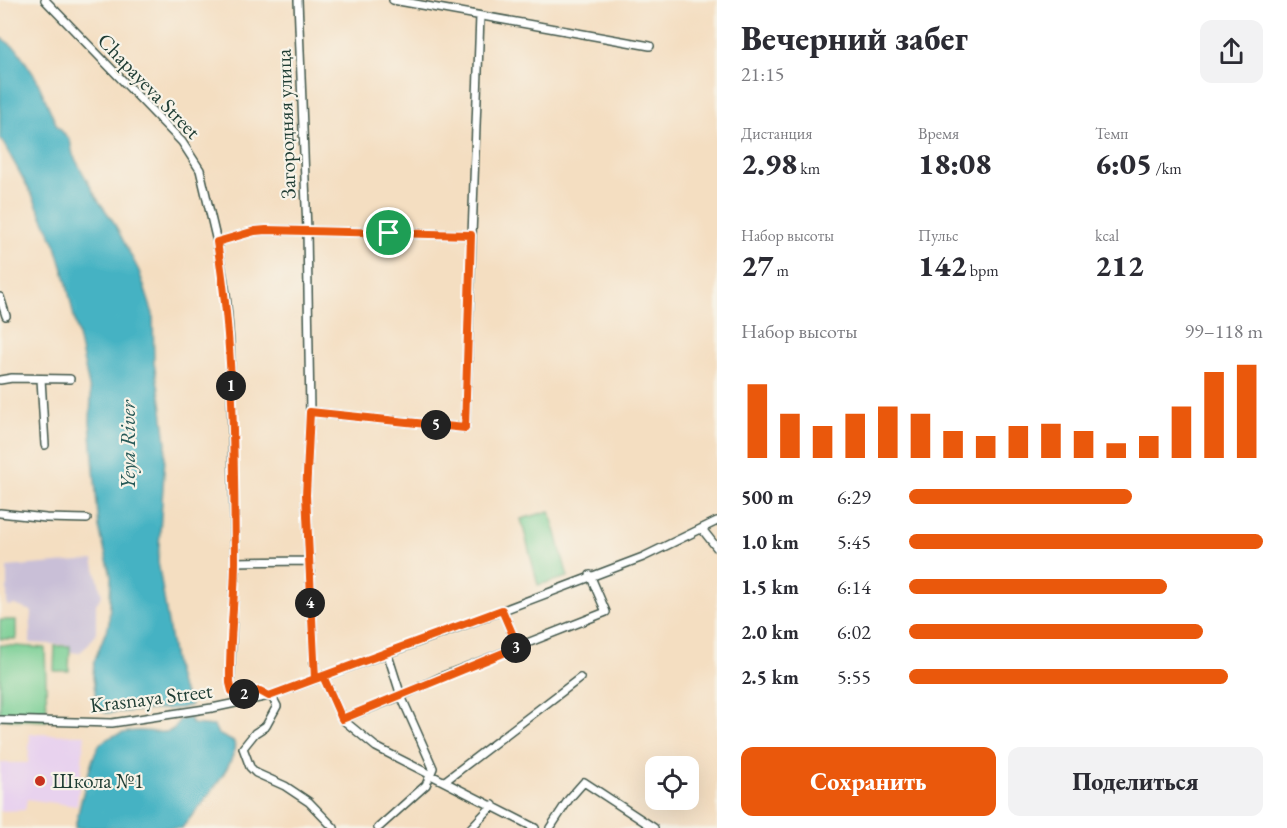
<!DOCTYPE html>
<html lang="ru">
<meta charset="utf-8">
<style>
body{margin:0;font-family:"EB Garamond",serif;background:#f2f2f3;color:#2b2b33;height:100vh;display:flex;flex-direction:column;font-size:22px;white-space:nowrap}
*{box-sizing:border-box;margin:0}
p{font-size:20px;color:#7c7c81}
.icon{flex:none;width:33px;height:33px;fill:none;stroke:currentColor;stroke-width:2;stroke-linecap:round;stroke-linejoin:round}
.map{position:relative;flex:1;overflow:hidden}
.details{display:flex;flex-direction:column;background:#fff;width:570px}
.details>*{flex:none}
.buttons{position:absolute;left:645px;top:756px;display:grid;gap:12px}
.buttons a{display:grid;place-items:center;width:54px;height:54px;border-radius:12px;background:#fff;box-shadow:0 6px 24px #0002;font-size:30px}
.pin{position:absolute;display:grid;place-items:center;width:51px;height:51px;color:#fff;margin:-26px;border:3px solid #fff;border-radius:50%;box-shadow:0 2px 6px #0007}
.km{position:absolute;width:30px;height:30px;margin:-15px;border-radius:50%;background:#222;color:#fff;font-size:16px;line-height:30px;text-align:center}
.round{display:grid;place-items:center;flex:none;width:63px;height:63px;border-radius:12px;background:#f2f2f3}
.head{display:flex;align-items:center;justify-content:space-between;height:102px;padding:0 24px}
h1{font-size:33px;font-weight:800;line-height:45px}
.stats{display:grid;grid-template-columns:repeat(3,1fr);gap:9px;height:102px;padding:6px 24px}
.stats div{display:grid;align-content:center}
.stats b{font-size:30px;font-weight:800}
.stats small{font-size:16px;font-weight:400}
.stats p{font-size:16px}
.chart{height:168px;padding:12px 24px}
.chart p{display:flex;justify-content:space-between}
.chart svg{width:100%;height:108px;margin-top:6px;stroke:#ea580c;stroke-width:6}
.button{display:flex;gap:12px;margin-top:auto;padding:12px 24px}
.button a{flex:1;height:69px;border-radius:12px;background:#ea580c;color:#fff;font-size:24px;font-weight:800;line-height:69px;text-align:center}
.button a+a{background:#f2f2f3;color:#2b2b33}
ul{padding:0 24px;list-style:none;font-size:20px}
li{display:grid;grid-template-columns:96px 72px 1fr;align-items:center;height:45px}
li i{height:15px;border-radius:8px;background:#ea580c}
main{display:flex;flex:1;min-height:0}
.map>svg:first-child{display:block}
.built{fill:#e8d2ee}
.industrial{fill:#c9bfd7}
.green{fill:#77ce93;stroke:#4b8664;stroke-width:1.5}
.water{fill:#45b2c3;stroke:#32787c;stroke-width:1.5}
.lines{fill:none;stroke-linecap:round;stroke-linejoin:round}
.minor-casing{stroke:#3f5549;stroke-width:10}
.minor{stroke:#fff;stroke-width:7}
.route-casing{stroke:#fff;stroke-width:12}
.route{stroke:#ea580c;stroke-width:8}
.poi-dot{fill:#c8321e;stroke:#f7f3e8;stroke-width:2}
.labels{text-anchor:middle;stroke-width:4.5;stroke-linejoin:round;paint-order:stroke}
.street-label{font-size:21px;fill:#1f3d34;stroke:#f7f3e8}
.poi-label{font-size:21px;fill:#1f3d34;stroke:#f7f3e8;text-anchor:start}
.water-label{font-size:22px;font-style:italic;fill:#285a58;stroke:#f7f3e8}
</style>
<main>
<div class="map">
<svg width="717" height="828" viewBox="0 0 717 828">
<rect width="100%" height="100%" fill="#f7f3e8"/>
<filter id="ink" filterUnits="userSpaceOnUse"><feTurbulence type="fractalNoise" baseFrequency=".0167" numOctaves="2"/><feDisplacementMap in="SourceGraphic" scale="12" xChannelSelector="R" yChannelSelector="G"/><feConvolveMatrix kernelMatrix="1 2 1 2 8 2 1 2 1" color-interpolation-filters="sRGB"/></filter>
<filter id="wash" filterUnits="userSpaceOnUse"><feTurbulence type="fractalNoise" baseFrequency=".008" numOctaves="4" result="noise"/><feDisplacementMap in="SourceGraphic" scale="24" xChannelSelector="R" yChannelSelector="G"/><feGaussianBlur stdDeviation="1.35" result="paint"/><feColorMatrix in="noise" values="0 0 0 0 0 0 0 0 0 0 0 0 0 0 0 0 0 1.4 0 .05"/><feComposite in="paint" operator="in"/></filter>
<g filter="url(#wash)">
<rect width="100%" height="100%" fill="#f4dec1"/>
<!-- built -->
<path class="built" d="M30 734 85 735 77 806 27 799 25 810 0 811V763H28Z"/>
<!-- industrial -->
<path class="industrial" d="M93 560 102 595 96 604V633L87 646 79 653 71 652 70 645 30 643 31 611 15 605 7 606V567Z"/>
<!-- green -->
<path class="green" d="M550 511 568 577 538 585 521 519Z
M0 620H16V639H0Z
M0 645 45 648 47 721 0 719Z
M55 646H70L69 671H54Z"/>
<!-- water -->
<path class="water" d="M0 37 17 49 36 78 57 126 70 140 73 155 98 200 113 221 139 271 153 314 154 363 161 401 166 443 158 561 175 666 180 685 191 705 181 708 105 713 97 705 93 677 94 662 109 623 111 576 99 528 90 422 91 396 66 280 56 246 31 193 0 137Z
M189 718 193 724 214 726 218 734 234 742C240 762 196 810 182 828H75C78 813 92 752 100 744 111 734 130 730 144 731 158 731 173 738 179 720Z"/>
</g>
<g filter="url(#ink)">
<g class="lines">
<defs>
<path id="minor" d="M45 0 182 142 200 170 217 242 226 294 230 344 235 562 230 683 233 691 239 695C254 693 270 688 277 706L266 726 255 733 243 748 250 767 256 773 285 786 309 802 334 828
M298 0 307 231 310 412 306 495 315 679
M393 0 650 46
M217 242 255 231 266 230 471 235
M0 297 6 316
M41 379 45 445
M0 380 12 378 70 379
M310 412 465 428 480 16
M0 513 46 518 87 519
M702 529 717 548
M235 562 308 561
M502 610 518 647
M323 676 342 719 376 747 535 828
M342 719 401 696 441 677 606 612 590 575
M0 720 112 723 212 708 269 696 443 633 643 557 717 521
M445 781 580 678
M378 828 426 785 433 768 401 696 387 652
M471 828 493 805
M550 828 569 799 584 782 654 828"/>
</defs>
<!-- minor casing -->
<use href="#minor" class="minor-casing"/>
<!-- minor -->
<use href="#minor" class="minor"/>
</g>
</g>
<g class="lines" filter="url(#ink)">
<defs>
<path id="route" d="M389 233 266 230 255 231 217 242C234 347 234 454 235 560 235 601 229 642 230 683L232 691 239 695 260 691 269 696 323 676 342 719 518 647 502 610 315 679 306 495 310 412 465 428 471 235 389 233"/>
</defs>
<!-- route casing -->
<use href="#route" class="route-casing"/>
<!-- route -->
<use href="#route" class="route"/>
</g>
<!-- markers -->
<circle class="poi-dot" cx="40" cy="781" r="6"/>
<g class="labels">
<!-- street labels -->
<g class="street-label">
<text transform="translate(149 86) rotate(46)" y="7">Chapayeva Street</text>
<text transform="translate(286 124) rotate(-92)" y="7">Загородняя улица</text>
<text transform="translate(151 698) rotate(-7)" y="7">Krasnaya Street</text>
</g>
<!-- poi labels -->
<g class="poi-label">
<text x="52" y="788">Школа №1</text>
</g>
<!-- water labels -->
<g class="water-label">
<text transform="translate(127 445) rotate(-90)" y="8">Yeya River</text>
</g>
</g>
</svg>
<div class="buttons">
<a><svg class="icon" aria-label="locate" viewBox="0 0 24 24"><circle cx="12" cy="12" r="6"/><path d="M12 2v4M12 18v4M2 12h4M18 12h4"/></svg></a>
</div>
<div class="pin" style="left:389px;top:233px;background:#1e9e55"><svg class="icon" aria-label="arrive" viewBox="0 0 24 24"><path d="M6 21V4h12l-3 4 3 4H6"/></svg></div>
<b class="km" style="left:231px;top:386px">1</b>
<b class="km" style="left:244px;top:694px">2</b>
<b class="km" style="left:516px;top:648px">3</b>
<b class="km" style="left:310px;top:603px">4</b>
<b class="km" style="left:436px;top:425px">5</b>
</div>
<section class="details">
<div class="head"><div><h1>Вечерний забег</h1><p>21:15</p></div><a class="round"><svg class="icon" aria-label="share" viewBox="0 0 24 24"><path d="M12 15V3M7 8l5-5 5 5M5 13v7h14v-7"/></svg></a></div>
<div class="stats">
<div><p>Дистанция</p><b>2.98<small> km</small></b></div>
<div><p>Время</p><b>18:08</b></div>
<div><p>Темп</p><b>6:05<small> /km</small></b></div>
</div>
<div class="stats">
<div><p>Набор высоты</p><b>27<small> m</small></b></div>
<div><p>Пульс</p><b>142<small> bpm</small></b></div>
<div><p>kcal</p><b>212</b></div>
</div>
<div class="chart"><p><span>Набор высоты</span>99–118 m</p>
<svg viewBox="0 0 160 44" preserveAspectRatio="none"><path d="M5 44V14M15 44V26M25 44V31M35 44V26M45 44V23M55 44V26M65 44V33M75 44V35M85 44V31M95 44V30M105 44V33M115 44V38M125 44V35M135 44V23M145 44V9M155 44V6"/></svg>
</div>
<ul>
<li><b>500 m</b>6:29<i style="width:63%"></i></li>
<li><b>1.0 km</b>5:45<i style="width:100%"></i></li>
<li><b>1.5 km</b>6:14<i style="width:73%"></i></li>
<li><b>2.0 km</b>6:02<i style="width:83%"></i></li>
<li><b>2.5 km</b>5:55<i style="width:90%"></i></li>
</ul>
<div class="button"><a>Сохранить</a><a>Поделиться</a></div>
</section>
</main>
